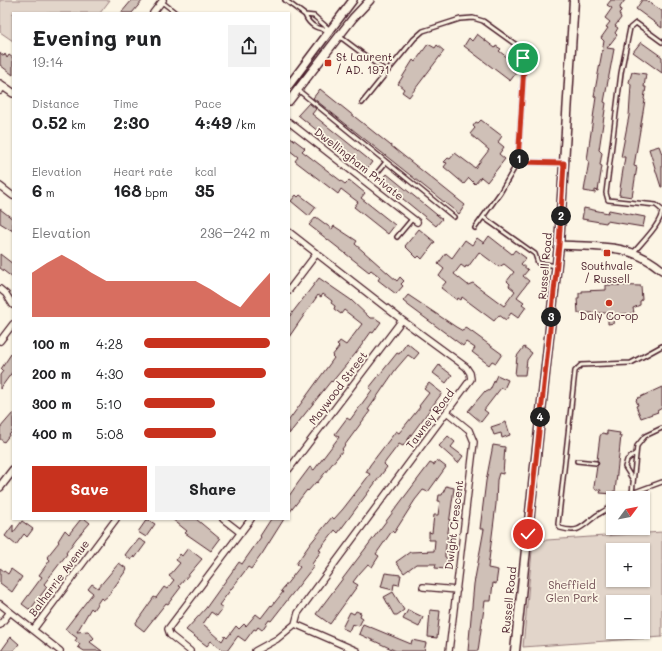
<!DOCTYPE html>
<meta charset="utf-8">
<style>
body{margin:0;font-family:Mali,sans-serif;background:#f2f2f2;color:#202124;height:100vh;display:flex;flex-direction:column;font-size:15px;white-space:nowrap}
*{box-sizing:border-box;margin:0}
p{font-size:13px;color:#757577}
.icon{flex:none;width:22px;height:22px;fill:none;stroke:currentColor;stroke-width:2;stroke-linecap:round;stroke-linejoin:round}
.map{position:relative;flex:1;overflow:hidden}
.details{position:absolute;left:12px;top:12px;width:278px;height:508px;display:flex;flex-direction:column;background:#fff;border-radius:0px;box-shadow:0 1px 3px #0004}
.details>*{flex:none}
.needle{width:26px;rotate:58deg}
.fabs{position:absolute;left:606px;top:491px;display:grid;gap:8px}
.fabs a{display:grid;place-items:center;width:44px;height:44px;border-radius:0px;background:#fff;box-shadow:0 1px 3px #0004;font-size:20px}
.pin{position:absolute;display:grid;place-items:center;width:34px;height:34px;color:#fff;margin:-17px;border:2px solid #fff;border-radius:50%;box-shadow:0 1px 4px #0007}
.km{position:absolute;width:20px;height:20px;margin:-10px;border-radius:50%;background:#222;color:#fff;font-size:11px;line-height:20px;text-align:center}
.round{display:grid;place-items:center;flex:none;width:42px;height:42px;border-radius:0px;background:#f2f2f2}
.headline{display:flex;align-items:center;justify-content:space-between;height:68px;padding:0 20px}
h1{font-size:22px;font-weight:800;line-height:30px}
.metrics{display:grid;grid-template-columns:repeat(3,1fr);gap:6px;height:68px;padding:4px 20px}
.metrics div{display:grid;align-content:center}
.metrics b{font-size:17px;font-weight:800}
.metrics small{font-size:11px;font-weight:400}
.metrics p{font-size:11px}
.chart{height:112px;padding:8px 20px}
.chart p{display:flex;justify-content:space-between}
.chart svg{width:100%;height:72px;margin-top:4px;fill:#c8321e;opacity:.7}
.primary-button{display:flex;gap:8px;margin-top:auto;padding:8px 20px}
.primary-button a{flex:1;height:46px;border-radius:0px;background:#c8321e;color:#fff;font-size:16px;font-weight:800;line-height:46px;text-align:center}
.primary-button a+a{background:#f2f2f2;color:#202124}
ul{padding:0 20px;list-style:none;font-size:13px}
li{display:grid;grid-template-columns:64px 48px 1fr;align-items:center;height:30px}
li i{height:10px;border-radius:5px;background:#c8321e}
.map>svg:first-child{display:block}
.green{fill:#e2d5ca;stroke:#967a7a;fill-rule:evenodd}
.building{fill:#cfc0b7;stroke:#4a1f2b;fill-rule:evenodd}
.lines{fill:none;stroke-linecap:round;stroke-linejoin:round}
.service-casing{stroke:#4a1f2b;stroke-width:6}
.minor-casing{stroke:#4a1f2b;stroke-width:8}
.tertiary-casing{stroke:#4a1f2b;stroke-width:10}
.secondary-casing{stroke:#4a1f2b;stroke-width:11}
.service{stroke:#fcf5e5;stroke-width:3}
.minor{stroke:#fcf5e5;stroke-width:5.5}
.tertiary{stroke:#fcf5e5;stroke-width:7}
.secondary{stroke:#fcf5e5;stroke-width:8}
.route-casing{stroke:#fff;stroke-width:8}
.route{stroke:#c8321e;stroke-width:5}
.poi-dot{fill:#c8321e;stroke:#fcf5e5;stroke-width:1.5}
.labels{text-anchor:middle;stroke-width:3.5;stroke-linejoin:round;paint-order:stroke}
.poi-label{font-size:11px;fill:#4a1f2b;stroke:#fcf5e5}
.street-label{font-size:11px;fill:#4a1f2b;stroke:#fcf5e5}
.park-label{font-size:11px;fill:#704c53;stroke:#fcf5e5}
</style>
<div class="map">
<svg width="662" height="651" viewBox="0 0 662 651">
<rect width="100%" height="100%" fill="#fcf5e5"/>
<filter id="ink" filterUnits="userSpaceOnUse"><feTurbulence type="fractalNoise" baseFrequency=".025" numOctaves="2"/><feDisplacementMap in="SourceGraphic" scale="8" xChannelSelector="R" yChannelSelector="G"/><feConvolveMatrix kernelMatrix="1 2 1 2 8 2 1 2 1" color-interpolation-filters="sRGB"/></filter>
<g filter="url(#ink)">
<!-- green -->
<path class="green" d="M0 0H110L100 13H13V41L0 32Z
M662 532V637L523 647 533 541ZM613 550H643V580H613ZM613 602H643V632H613Z"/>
<!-- building -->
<path class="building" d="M132 0H143L132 13H121Z
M611 0H625L620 7 621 11 619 13 621 18 615 26 618 28 615 33 617 35 607 48 614 49 604 102 606 103 599 150 602 153 600 165 602 166 598 191 595 190V193L584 191 589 161 587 160 596 97 594 96 604 41 601 38 608 28 606 27 610 22 605 18 612 8 607 5Z
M642 0H646L662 11V28L636 9Z
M477 34 495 48 496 46 501 49 499 51 517 65 513 71 516 73 510 81 464 46 469 38 472 41Z
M641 42 662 57V73L633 52Z
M428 44 435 48 437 45 444 51 409 97 402 92 404 89 398 84 413 60 415 62Z
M0 53 4 56 5 54 7 58 9 55 13 58V75L0 65Z
M632 72 646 74 644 87H646L644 99 645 100 634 166 637 167 632 197 619 195 625 157H621L629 116 631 85 629 82Z
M320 89 465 205 459 214 313 98Z
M309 103 316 109 312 114 372 162 366 170 298 115Z
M481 120 502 136 498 142 504 147 499 154 505 159 487 182 481 177 475 184 469 178 464 184 444 167 447 163 444 162 448 158 450 159 455 153 475 168 489 150 470 134 475 128 473 126 476 122 478 123Z
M289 136 305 148 302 151 345 184 349 180 365 193 361 198 395 225 388 234 354 207 358 202 350 196 341 189 338 194 295 161 298 157 289 150Z
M659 146 662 154V187H661L649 149Z
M387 174 442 219 436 226 381 181Z
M296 195 298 197 300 195 316 207 309 216 291 201Z
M584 208 608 213 609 210 645 217 643 227 607 221 606 223 582 219Z
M0 209 13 219V231L0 223Z
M316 217 332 229 334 226 357 241 355 244 397 281 400 277 404 281 401 284 403 286 396 294 378 280 380 277 371 270 369 272 309 225Z
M419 229 435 242 422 259 419 256 417 258 405 246Z
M489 236 512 254 515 250 526 258 521 264 528 270 523 276 529 281 517 297 524 302 522 304 526 307 518 318 511 313 506 320 499 315 494 321 462 297 461 300 458 298 457 300 441 288 446 282 439 276 444 269 438 264 446 253 452 258 465 240 472 245 477 238 484 243ZM479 252 499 267 504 264 514 272 507 281 510 284 509 286 515 291 504 306 473 283 468 285 454 274 461 265 465 268 466 266 468 267Z
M0 254 13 264V278L0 268Z
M319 278 351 300 370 318H375L381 322 373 333 371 332 356 353 332 382 331 381 289 434V420L334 358 332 356 339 347 337 345 340 341 346 345 362 324 344 310 341 314 334 309 335 306 331 303 332 301 323 294 321 297 318 295 289 337V317Z
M606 285 641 286 642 300 640 301V305L633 308 634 313 613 315 614 323 608 324V313H578L577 298H579V293H582V291L606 290Z
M408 295 456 327 463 331 465 327 502 354 496 363 492 361 489 365 472 352 475 348 466 342 463 346 409 306 403 301Z
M407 343 419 353 414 359 408 355 396 369 368 410 370 411 342 449 343 450 317 483 316 482 308 491 307 490 289 513V496L298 483 310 467 314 470 317 466 339 437 335 434 347 418 350 420 372 390 369 388 397 353 399 354Z
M524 347 532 353 527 360 525 375H515L517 356Z
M13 351V371L0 389V375L3 371 1 369Z
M439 365 452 375 446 383 433 373Z
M497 375 508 380 504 389 501 388 484 410 488 413 481 422 468 411 485 391 486 392 490 390Z
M429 383 442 393 403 446 399 444 386 461 384 464 387 467 338 533 335 530 319 550 321 551 312 564 314 566 271 621 269 620 262 630 258 627 256 630 254 629 245 641 238 636 227 651H224L211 641 207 646 186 630 206 608 239 562 242 564 261 537 260 536 271 519H284L262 554 251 569 248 567 219 605 223 608 217 616 211 612 203 624 222 641 225 636 227 638 236 626 239 629 244 624 246 626 256 614 261 618 271 605 272 606 283 592 281 591 300 567 296 564 310 544 332 517 334 519 343 509 364 482 370 474 366 472 370 465 396 431 399 433 420 407 419 406 429 393 424 389Z
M662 387V408L657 411 658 412 641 418 636 406 638 405 636 400 638 398Z
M13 413V430L4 442 0 439V428Z
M506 422 510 435 502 438 501 433 494 435 491 427Z
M607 431 620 433 619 436H621L615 492 613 491V494L600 493 601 490H596L594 487 597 466 599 464 597 460 600 436 602 433 607 434Z
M448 436 455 442 451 447 463 456 458 463 439 446Z
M493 445 505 447 503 474 499 473 497 480 496 504 488 568 498 570 496 584 493 583 491 601H485L478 651H468L474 584 484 529H480L486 481Z
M437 460 446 467 428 492 423 490 415 500 394 533 392 531 376 554 379 556 372 567 368 564 359 574 353 582 358 585 330 624 316 614 430 463 434 465Z
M446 486 454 488 445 554V557L447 558 446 569 435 568 436 564H416L404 573 396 562 410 552 434 551 435 540H429V532L432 533 434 515H438L440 501H438L439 495H442Z
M81 519H85L90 523 76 539 66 553 67 554 44 584 47 587 30 610 22 604 42 577 39 575 50 560 47 557 59 542 58 541 65 530 69 534Z
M147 519 155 524 146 537 138 532Z
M172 519H196L220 539 211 551 185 533 187 531Z
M22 521 33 529 27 537 24 534 16 545 5 536 13 525V533Z
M139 539 146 543 135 558 134 556 131 560 125 555 134 543 135 544Z
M188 548 202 559 179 586 181 587 168 604 166 603 144 631 135 624 154 597 156 598 164 587 167 589 174 580 169 576 180 563 176 560 180 554 182 556Z
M119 563 127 569 108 596 103 600 101 598 93 610 91 608 77 632 88 631 94 638 90 642 102 651H84L78 647 80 644 75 641 77 638 65 629 93 593 88 589 92 584 98 588Z
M0 568 8 574 11 569 22 577 12 592 0 583Z
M385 573 401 575 399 585 394 584 393 590 381 587Z
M393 592 404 610 397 615H394L384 597Z
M408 610 423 617 419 627 403 619Z
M430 610 440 611 437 638 428 637Z
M356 611 361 613 360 616 363 618 359 626 352 624 349 631 342 628 350 612 354 614Z
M363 624 411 644 412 640 426 643 424 651H396L359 634Z
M11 637 19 644 13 651H1Z"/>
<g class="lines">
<defs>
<path id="service" d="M285 0 305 15 314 16 330 30
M162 2 176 13
M305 15C310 27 318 29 330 30
M339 36 387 72 414 39 423 31 460 19 473 18 483 21 515 44 521 50 524 66 518 162 500 193 475 228
M298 90 454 217
M362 103 387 72
M518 162 563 163
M377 173 386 162
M483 217 535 254 538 263 557 266
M397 237 413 218
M634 252C643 241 662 223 662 210L656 205 608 200 606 193 621 73 630 28 636 23 662 42
M577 461 596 463
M633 480 625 467 627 460 636 453
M632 493 637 446 645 436 662 428
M624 498 632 493 662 482
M613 505C608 509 602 512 597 515 582 526 580 534 560 528L558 524 575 371 581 365 631 363 662 346"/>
<path id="minor" d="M153 13 163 0
M0 91 4 86
M289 122 417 222
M0 186 13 196
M0 289 6 294 13 305
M289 290 317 253
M0 341 13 324
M448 413 469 430 474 442 449 651
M289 469 402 320
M223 519 241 533
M423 587 457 590
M0 604 60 651
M295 624 357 651
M0 625 10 612
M33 630 116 519
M190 651 170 635 168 629 251 519
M255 651 277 639 295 624 298 613 471 379 470 373 466 367 402 320 289 232"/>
<path id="tertiary" d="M0 84 13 93
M289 85 353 0
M289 101 353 18 370 0
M559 245C599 247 630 243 662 270
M0 487 13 470"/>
<path id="secondary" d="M515 651 559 245 574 0"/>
</defs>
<!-- service casing -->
<use href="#service" class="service-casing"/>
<!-- minor casing -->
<use href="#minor" class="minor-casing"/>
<!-- tertiary casing -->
<use href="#tertiary" class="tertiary-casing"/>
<!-- secondary casing -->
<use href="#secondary" class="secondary-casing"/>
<!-- service -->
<use href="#service" class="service"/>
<!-- minor -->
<use href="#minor" class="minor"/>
<!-- tertiary -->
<use href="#tertiary" class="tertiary"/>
<!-- secondary -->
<use href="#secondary" class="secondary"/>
</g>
</g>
<g class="lines" filter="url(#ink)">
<defs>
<path id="route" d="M523 58 524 66 518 162 564 163 559 245 528 534"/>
</defs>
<!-- route casing -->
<use href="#route" class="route-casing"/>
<!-- route -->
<use href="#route" class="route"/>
</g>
<!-- markers -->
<g class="poi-dot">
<rect x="324" y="59" width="8" height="8" rx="2"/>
<rect x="603" y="249" width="8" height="8" rx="2"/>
<circle cx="609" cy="303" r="4"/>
</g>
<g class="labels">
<!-- poi labels -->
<g class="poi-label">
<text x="336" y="61" text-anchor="start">St Laurent<tspan x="336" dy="13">/ AD. 1971</tspan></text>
<text x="607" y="270">Southvale<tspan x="607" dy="13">/ Russell</tspan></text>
<text x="609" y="320">Daly Co-op</text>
</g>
<!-- street labels -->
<g class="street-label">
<text transform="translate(359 164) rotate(38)" y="4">Dwellingham Private</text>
<text transform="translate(545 266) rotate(-85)" y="4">Russell Road</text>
<text transform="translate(338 388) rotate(-53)" y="4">Maywood Street</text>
<text transform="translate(430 419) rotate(-53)" y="4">Tawney Road</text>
<text transform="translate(454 525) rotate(-83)" y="4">Dwight Crescent</text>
<text transform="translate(59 578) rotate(-53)" y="4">Balharrie Avenue</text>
<text transform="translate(509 600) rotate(-84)" y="4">Russell Road</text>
</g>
<!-- park labels -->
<g class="park-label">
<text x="572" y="589">Sheffield<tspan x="572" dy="13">Glen Park</tspan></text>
</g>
</g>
</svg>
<div class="fabs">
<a><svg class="needle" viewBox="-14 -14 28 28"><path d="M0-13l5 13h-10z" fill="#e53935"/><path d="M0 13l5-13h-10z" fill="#757577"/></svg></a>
<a>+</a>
<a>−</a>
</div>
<div class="pin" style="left:523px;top:58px;background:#1e9e55"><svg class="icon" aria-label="arrive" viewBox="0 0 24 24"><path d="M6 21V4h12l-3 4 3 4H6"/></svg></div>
<div class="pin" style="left:528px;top:534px;background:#d93025"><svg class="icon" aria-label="check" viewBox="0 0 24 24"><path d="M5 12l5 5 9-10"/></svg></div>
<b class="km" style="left:519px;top:159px">1</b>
<b class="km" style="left:561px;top:216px">2</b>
<b class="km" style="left:551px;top:317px">3</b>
<b class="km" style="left:540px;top:417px">4</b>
<section class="details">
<div class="headline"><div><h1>Evening run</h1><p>19:14</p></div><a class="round"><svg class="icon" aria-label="share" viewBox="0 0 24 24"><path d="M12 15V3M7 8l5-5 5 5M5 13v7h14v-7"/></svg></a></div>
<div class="metrics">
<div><p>Distance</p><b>0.52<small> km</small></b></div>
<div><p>Time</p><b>2:30</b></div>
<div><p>Pace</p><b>4:49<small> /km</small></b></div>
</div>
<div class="metrics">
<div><p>Elevation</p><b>6<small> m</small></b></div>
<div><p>Heart rate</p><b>168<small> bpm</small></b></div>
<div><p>kcal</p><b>35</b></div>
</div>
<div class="chart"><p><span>Elevation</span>236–242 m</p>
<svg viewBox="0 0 160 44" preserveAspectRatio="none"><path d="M0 44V17L10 11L20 6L30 11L40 17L50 22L60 22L70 22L80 22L90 22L100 22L110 22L120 27L130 33L140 38L150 27L160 17V44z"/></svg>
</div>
<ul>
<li><b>100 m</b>4:28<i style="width:100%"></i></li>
<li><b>200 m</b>4:30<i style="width:97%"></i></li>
<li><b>300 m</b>5:10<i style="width:56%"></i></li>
<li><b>400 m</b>5:08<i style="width:57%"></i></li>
</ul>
<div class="primary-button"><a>Save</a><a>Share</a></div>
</section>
</div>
